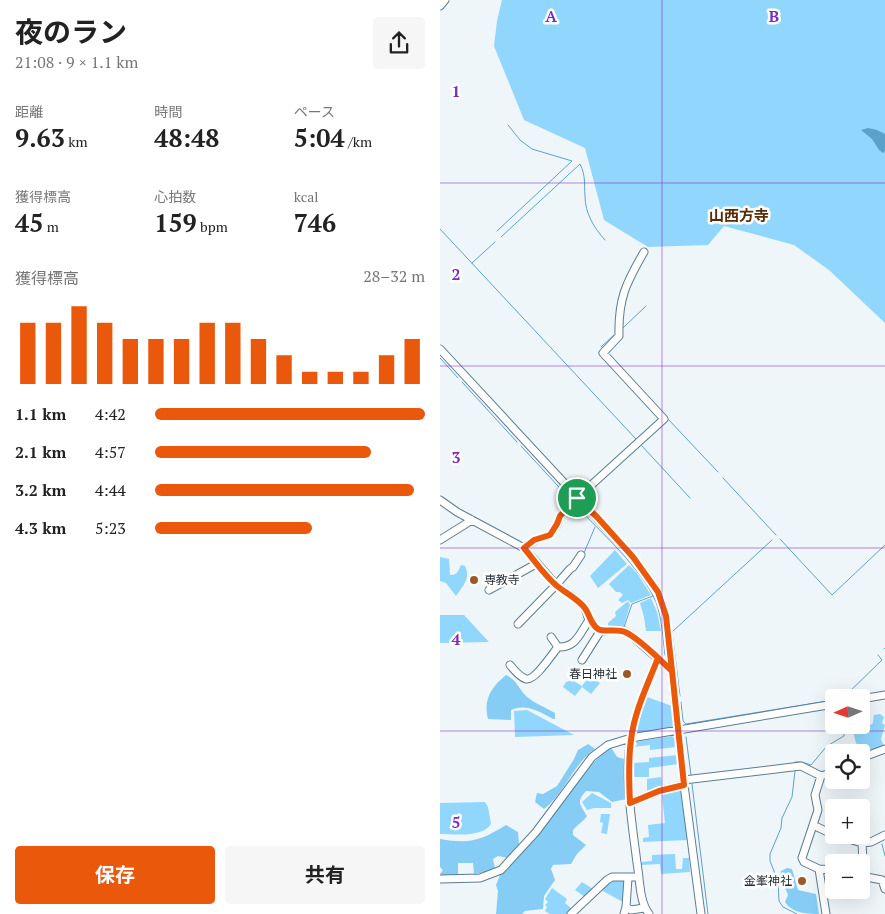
<!DOCTYPE html>
<html lang="ja">
<meta charset="utf-8">
<style>
body{margin:0;font-family:"PT Serif","Noto Sans JP",serif;background:#f6f6f6;color:#222;height:100vh;display:flex;flex-direction:column;font-size:19px;white-space:nowrap}
*{box-sizing:border-box;margin:0}
p{font-size:16px;color:#767676}
.icon{flex:none;width:28px;height:28px;fill:none;stroke:currentColor;stroke-width:2;stroke-linecap:round;stroke-linejoin:round}
.map{position:relative;flex:1;overflow:hidden}
.drawer{display:flex;flex-direction:column;background:#fff;width:440px}
.drawer>*{flex:none}
.needle{width:32px;rotate:267deg}
.buttons{position:absolute;left:385px;top:689px;display:grid;gap:10px}
.buttons a{display:grid;place-items:center;width:45px;height:45px;border-radius:5px;background:#fff;box-shadow:0 5px 20px #0002;font-size:25px}
.pin{position:absolute;display:grid;place-items:center;width:42px;height:42px;color:#fff;margin:-21px;border:2px solid #fff;border-radius:50%;box-shadow:0 1px 5px #0007}
.round{display:grid;place-items:center;flex:none;width:52px;height:52px;border-radius:5px;background:#f6f6f6}
.headline{display:flex;align-items:center;justify-content:space-between;height:85px;padding:0 15px}
h1{font-size:28px;font-weight:700;line-height:38px}
.metrics{display:grid;grid-template-columns:repeat(3,1fr);gap:8px;height:85px;padding:5px 15px}
.metrics div{display:grid;align-content:center}
.metrics b{font-size:25px;font-weight:700}
.metrics small{font-size:14px;font-weight:400}
.metrics p{font-size:14px}
.chart{height:140px;padding:10px 15px}
.chart p{display:flex;justify-content:space-between}
.chart svg{width:100%;height:90px;margin-top:5px;stroke:#ea580c;stroke-width:6}
.action{display:flex;gap:10px;margin-top:auto;padding:10px 15px}
.action a{flex:1;height:58px;border-radius:5px;background:#ea580c;color:#fff;font-size:20px;font-weight:700;line-height:58px;text-align:center}
.action a+a{background:#f6f6f6;color:#222}
ul{padding:0 15px;list-style:none;font-size:16px}
li{display:grid;grid-template-columns:80px 60px 1fr;align-items:center;height:38px}
li i{height:12px;border-radius:6px;background:#ea580c}
main{display:flex;flex:1;min-height:0}
.map>svg:first-child{display:block}
.green{fill:#90d6fd}
.forest{fill:#85cdf5}
.water{fill:#5ba2ca}
.lines{fill:none;stroke-linecap:round;stroke-linejoin:round}
.stream{stroke:#5ba2ca;stroke-width:1}
.minor-casing{stroke:#5c7c8f;stroke-width:9}
.minor{stroke:#fff;stroke-width:7}
.route-casing{stroke:#fff;stroke-width:10}
.route{stroke:#ea580c;stroke-width:6}
.grid{fill:none;stroke:#7b2cbf;stroke-width:1;stroke-opacity:0.55}
.poi-dot{fill:#9c5927;stroke:#fff;stroke-width:2}
.labels{text-anchor:middle;stroke-width:5;stroke-linejoin:round;paint-order:stroke}
.poi-label{font-size:12px;fill:#1f2c34;stroke:#fff;text-anchor:end}
.quarter-label{font-size:15px;font-weight:bold;fill:#592c07;stroke:#fff}
.grid-label{font-size:16px;text-anchor:middle;font-weight:bold;fill:#7b2cbf;stroke:#fff;stroke-width:5;stroke-linejoin:round;paint-order:stroke}
</style>
<main>
<section class="drawer">
<div class="headline"><div><h1>夜のラン</h1><p>21:08 · 9 × 1.1 km</p></div><a class="round"><svg class="icon" aria-label="share" viewBox="0 0 24 24"><path d="M12 15V3M7 8l5-5 5 5M5 13v7h14v-7"/></svg></a></div>
<div class="metrics">
<div><p>距離</p><b>9.63<small> km</small></b></div>
<div><p>時間</p><b>48:48</b></div>
<div><p>ペース</p><b>5:04<small> /km</small></b></div>
</div>
<div class="metrics">
<div><p>獲得標高</p><b>45<small> m</small></b></div>
<div><p>心拍数</p><b>159<small> bpm</small></b></div>
<div><p>kcal</p><b>746</b></div>
</div>
<div class="chart"><p><span>獲得標高</span>28–32 m</p>
<svg viewBox="0 0 160 44" preserveAspectRatio="none"><path d="M5 44V14M15 44V14M25 44V6M35 44V14M45 44V22M55 44V22M65 44V22M75 44V14M85 44V14M95 44V22M105 44V30M115 44V38M125 44V38M135 44V38M145 44V30M155 44V22"/></svg>
</div>
<ul>
<li><b>1.1 km</b>4:42<i style="width:100%"></i></li>
<li><b>2.1 km</b>4:57<i style="width:80%"></i></li>
<li><b>3.2 km</b>4:44<i style="width:96%"></i></li>
<li><b>4.3 km</b>5:23<i style="width:58%"></i></li>
</ul>
<div class="action"><a>保存</a><a>共有</a></div>
</section>
<div class="map">
<svg width="445" height="914" viewBox="0 0 445 914">
<rect width="100%" height="100%" fill="#eff6fa"/>
<!-- green -->
<path class="green" d="M62 0H445V323L389 270 354 245 284 226 268 245 208 247 164 220 145 148 84 120 54 46 57 21Z
M175 550 187 564 158 588 150 576Z
M0 557 9 559 10 575C18 575 18 571 21 565L25 566C31 578 23 586 16 596L6 583 0 581Z
M189 565 197 573 211 595 191 603 188 600 182 603 178 600 183 595 180 592H176L169 584Z
M211 598 217 612 221 631H206L204 617 200 603Z
M188 601 190 605 183 628 168 626V623L176 616 175 612Z
M0 615H24L49 642 0 643Z
M156 667 162 672 157 681 160 683 151 694 142 687 135 696 123 687 126 682 132 680 142 686Z
M207 697 232 706 234 728 195 734Z
M87 710 134 735 75 737 74 711Z
M440 714 444 717 442 723 445 725 441 739 444 746 435 750 429 749C426 745 424 744 419 746L416 743 413 732 408 728 407 725 429 726 433 723 434 715Z
M232 736 235 739 236 747 210 750V745L193 747 197 745 196 742Z
M237 755 239 764 209 768V777H192L193 763 209 762V758Z
M221 777 222 789 207 793V779Z
M241 788 248 840 203 842V838L209 837 208 825 225 823 222 795Z
M152 793 171 803V808H154L147 810 142 802Z
M45 802 48 807 51 824C42 838 14 834 0 834V803Z
M161 814H170L167 834 161 833 163 823 160 822Z
M235 854 236 869H242L243 858H249L250 872 221 874 220 864 201 865V862L212 861V855Z
M185 879 183 902 161 890 172 880Z
M142 882 153 889 145 897 135 890Z
M112 888 127 899 125 903 132 909 127 914H110L105 911 107 907 105 905 108 902 105 899Z"/>
<!-- forest -->
<path class="forest" d="M66 675C76 679 79 689 86 696 95 704 105 707 115 713V719H113C100 712 86 703 71 710V720L48 719C43 700 51 687 66 675Z
M148 744 155 749C133 764 125 793 104 809L95 802 97 793 103 794 117 786 134 759 138 750Z
M167 749H172L177 757 188 760 187 799 172 802 159 792 146 791C136 802 140 804 147 816 143 822 138 824 133 830V835L146 845 137 854 131 864 113 865 111 869 115 880 104 896 103 909 85 911 82 914H56L58 891 56 885 60 875 77 859 92 840 146 770Z
M66 825 78 832 79 844 68 858 58 856 53 859 55 868 50 871 34 874 33 863H18V875L4 876 0 874 3 870 0 867V839C30 844 40 841 66 825Z
M347 868 352 869 358 890 376 894 379 914C367 914 352 913 345 902L348 895C345 886 339 880 341 871Z"/>
<!-- water -->
<path class="water" d="M428 128 437 130 445 134V151L443 153 439 150 432 139 421 130Z"/>
<g class="lines">
<!-- stream -->
<path class="stream" d="M0 229 196 439
M57 231 132 161 92 149 80 140 68 125
M61 237 140 164C146 176 144 184 145 196 145 213 154 228 165 240
M32 263 55 242
M183 328 206 306
M161 347 174 335
M0 358 18 378
M22 382 77 442
M228 419 278 472
M81 446 130 499
M202 446 250 498
M283 478 336 535
M135 505C161 532 202 569 216 602 222 619 223 638 225 655
M340 539 392 595 445 545
M144 553 155 527
M184 627 192 604 213 596
M444 649 445 648
M240 696 232 632 332 540
M403 698 442 660 438 655
M241 702 243 721 246 724 394 700
M246 737 251 775
M355 762H362L371 765 387 746 404 736 403 725
M355 771 352 797 342 818 341 828 330 854V861L338 881 339 901 343 907 357 914
M252 784 268 914
M442 844 445 856"/>
<defs>
<path id="minor" d="M0 6 5 0
M0 349 193 557 218 592 226 616 244 785 261 914
M0 500 17 512 84 548 116 585 133 597 145 608 149 620 157 628 162 631 175 630 184 631 191 635 232 671
M0 540 32 520
M84 548 95 540 110 535 117 525 120 516 137 498 224 419 163 353 179 336C178 299 186 283 204 252
M49 590 96 564
M78 624 116 585 130 569 133 567 141 555
M111 637 118 647C136 648 140 633 149 620
M142 660 161 630
M70 665C74 670 80 677 86 679 95 681 112 654 118 647
M421 699 445 695
M421 758 445 749
M381 776 375 795 378 810 362 858 364 862 379 869 386 914
M244 780 361 766 381 776 394 772
M190 803 219 791 244 785
M373 825 394 835
M395 835 422 843 431 842 445 835
M421 866 423 863 422 843
M379 869 394 870
M421 876 442 880 445 889
M0 879 40 878 61 870 96 832 152 757 168 745 191 738 394 704
M186 907 191 910 204 908
M131 914 167 880 172 877H199
M184 914 186 907 188 878
M209 914C199 901 200 879 197 863 192 822 184 778 191 738 196 710 208 684 218 658"/>
</defs>
<!-- minor casing -->
<use href="#minor" class="minor-casing"/>
<!-- minor -->
<use href="#minor" class="minor"/>
</g>
<g class="lines">
<defs>
<path id="route" d="M137 498 120 516 117 524 110 535 94 540 84 548C94 560 104 575 117 586 126 593 136 598 144 607 150 614 150 624 158 629 164 633 176 628 185 632 199 638 220 660 232 671L244 785 219 791 190 803C189 782 188 761 191 740 194 712 208 684 218 658L232 671 226 616 218 592 193 557 157 517 137 498"/>
</defs>
<!-- route casing -->
<use href="#route" class="route-casing"/>
<!-- route -->
<use href="#route" class="route"/>
</g>
<!-- grid -->
<path class="grid" d="M222 0V914M0 183H445M0 366H445M0 548H445M0 731H445"/>
<!-- markers -->
<g class="poi-dot">
<circle cx="34" cy="580" r="5"/>
<circle cx="187" cy="674" r="5"/>
<circle cx="362" cy="881" r="5"/>
</g>
<g class="labels">
<!-- poi labels -->
<g class="poi-label">
<text x="44" y="584" text-anchor="start">専教寺</text>
<text x="177" y="678">春日神社</text>
<text x="352" y="885">金峯神社</text>
</g>
<!-- quarter labels -->
<g class="quarter-label">
<text x="299" y="221">山西方寺</text>
</g>
</g>
<g class="grid-label">
<text x="111" y="22">A</text>
<text x="334" y="22">B</text>
<text x="16" y="97">1</text>
<text x="16" y="280">2</text>
<text x="16" y="463">3</text>
<text x="16" y="645">4</text>
<text x="16" y="828">5</text>
</g>
</svg>
<div class="buttons">
<a><svg class="needle" viewBox="-14 -14 28 28"><path d="M0-13l5 13h-10z" fill="#e53935"/><path d="M0 13l5-13h-10z" fill="#767676"/></svg></a>
<a><svg class="icon" aria-label="locate" viewBox="0 0 24 24"><circle cx="12" cy="12" r="6"/><path d="M12 2v4M12 18v4M2 12h4M18 12h4"/></svg></a>
<a>+</a>
<a>−</a>
</div>
<div class="pin" style="left:137px;top:498px;background:#1e9e55"><svg class="icon" aria-label="arrive" viewBox="0 0 24 24"><path d="M6 21V4h12l-3 4 3 4H6"/></svg></div>
</div>
</main>
